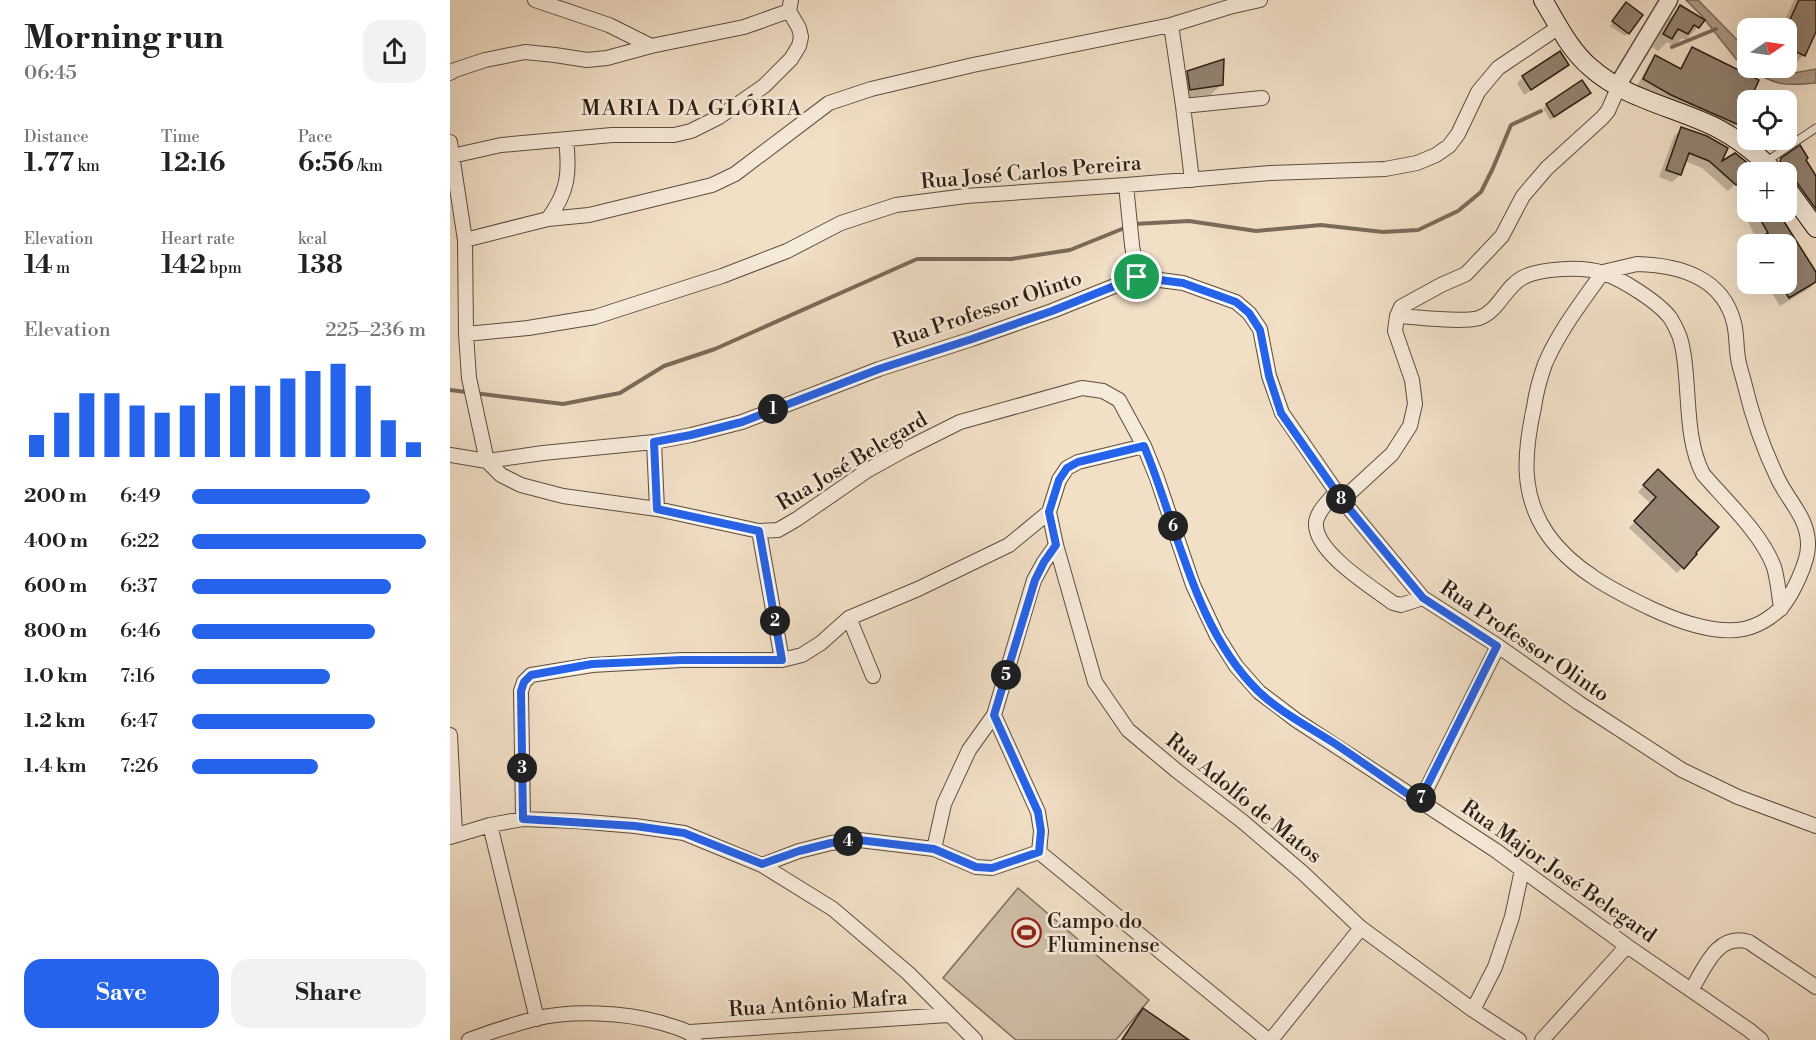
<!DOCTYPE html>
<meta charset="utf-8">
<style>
body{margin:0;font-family:"Libre Bodoni",serif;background:#f2f2f2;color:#222;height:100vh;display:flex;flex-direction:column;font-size:22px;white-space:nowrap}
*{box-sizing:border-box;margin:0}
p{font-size:20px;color:#767676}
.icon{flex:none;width:33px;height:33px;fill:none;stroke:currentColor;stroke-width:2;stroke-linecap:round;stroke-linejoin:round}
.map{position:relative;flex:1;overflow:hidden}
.side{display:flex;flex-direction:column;background:#fff;width:450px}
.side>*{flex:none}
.needle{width:39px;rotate:77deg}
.tools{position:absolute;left:1287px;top:18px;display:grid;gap:12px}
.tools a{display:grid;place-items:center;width:60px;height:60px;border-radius:12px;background:#fff;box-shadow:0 6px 24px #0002;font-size:30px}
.pin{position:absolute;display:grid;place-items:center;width:51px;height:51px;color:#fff;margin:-26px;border:3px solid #fff;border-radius:50%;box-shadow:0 2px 6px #0007}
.km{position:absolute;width:30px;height:30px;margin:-15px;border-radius:50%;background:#222;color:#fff;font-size:16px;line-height:30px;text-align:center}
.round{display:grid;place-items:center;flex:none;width:63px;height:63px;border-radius:18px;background:#f2f2f2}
.overview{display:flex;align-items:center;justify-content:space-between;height:102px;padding:0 24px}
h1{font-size:33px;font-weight:700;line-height:45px}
.metrics{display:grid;grid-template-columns:repeat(3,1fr);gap:9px;height:102px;padding:6px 24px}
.metrics div{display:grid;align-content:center}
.metrics b{font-size:26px;font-weight:700}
.metrics small{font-size:16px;font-weight:400}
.metrics p{font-size:16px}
.chart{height:168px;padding:12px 24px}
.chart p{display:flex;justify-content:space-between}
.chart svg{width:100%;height:108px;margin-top:6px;stroke:#2563eb;stroke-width:6}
.button{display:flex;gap:12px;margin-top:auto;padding:12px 24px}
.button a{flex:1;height:69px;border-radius:18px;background:#2563eb;color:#fff;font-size:24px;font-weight:700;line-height:69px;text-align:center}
.button a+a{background:#f2f2f2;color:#222}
ul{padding:0 24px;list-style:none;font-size:20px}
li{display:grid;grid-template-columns:96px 72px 1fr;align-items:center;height:45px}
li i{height:15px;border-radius:8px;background:#2563eb}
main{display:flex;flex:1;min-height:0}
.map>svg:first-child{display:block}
.green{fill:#cfbea8;stroke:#7d6e5e;stroke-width:1.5}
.water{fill:#ae9d89;stroke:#7a6a5a;stroke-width:1.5}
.shadow{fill:#0003}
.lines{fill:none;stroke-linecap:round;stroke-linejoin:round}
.stream{stroke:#7a6a5a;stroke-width:4}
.building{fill:#928271;stroke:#2b1e14;stroke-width:1.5}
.service-casing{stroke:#5c4e40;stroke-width:9}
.minor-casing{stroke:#5c4e40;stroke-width:16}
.tertiary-casing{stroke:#5c4e40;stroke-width:19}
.secondary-casing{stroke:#2b1e14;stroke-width:20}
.service{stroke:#f6eada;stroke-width:7}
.minor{stroke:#f6eada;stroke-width:14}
.tertiary{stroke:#f6eada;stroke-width:16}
.secondary{stroke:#f6eada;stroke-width:18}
.route-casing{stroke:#fff;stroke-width:12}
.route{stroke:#2563eb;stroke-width:8}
.labels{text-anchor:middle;stroke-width:5;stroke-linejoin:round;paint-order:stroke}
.street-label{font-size:21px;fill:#2b1e14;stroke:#f6eada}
.poi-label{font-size:21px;fill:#2b1e14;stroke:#f6eada;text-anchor:start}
.neighbourhood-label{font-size:22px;letter-spacing:1.5px;fill:#2b1e14;stroke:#f6eada}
</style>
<main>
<section class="side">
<div class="overview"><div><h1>Morning run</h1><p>06:45</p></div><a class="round"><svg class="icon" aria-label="share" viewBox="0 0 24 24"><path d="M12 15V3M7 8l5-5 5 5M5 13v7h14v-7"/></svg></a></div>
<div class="metrics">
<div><p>Distance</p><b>1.77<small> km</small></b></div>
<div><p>Time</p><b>12:16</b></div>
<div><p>Pace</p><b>6:56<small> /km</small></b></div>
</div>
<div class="metrics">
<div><p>Elevation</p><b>14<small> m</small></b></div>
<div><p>Heart rate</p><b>142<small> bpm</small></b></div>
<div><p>kcal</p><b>138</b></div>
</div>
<div class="chart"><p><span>Elevation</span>225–236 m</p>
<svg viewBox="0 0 160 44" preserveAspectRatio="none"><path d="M5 44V35M15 44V26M25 44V18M35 44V18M45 44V23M55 44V26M65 44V23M75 44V18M85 44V15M95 44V15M105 44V12M115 44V9M125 44V6M135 44V15M145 44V29M155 44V38"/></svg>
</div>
<ul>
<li><b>200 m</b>6:49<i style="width:76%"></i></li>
<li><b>400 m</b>6:22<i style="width:100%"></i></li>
<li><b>600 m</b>6:37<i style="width:85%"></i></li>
<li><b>800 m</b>6:46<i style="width:78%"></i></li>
<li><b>1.0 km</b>7:16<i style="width:59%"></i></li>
<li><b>1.2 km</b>6:47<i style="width:78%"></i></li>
<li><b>1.4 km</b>7:26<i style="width:54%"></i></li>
</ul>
<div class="button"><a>Save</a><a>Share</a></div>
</section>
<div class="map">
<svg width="1366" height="1040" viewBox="0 0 1366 1040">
<rect width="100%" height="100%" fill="#f1dfc6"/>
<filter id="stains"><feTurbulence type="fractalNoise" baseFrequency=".00333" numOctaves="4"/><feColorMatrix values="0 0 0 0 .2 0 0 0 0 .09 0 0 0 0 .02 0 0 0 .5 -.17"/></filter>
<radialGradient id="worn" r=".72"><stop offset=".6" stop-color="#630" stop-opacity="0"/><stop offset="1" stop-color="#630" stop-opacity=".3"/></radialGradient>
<!-- green -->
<path class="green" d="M568 888 699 1000 666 1040H566L493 978Z"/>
<!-- water -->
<path class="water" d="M1236 0H1248L1297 50V67L1286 59 1252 16Z
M1298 68H1321L1326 70 1344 73 1366 69V83C1334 86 1326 86 1298 68Z"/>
<!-- shadow -->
<path class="shadow" d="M1344 0H1366V28L1354 55 1341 67 1336 65V28H1331Z
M1230 7 1248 27 1236 40 1232 38 1224 46 1217 42 1208 51 1202 47 1218 20Z
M1172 8 1178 33 1175 36 1160 26Z
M1242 49 1307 81 1287 124 1280 131 1187 86 1199 64 1206 57 1229 70 1236 56Z
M1117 65 1111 71 1074 95 1067 83 1073 77Z
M738 73 771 85 758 97 728 102 725 85Z
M1139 93 1100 120 1093 108 1097 105Z
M1232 129 1269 165 1302 168 1278 191 1252 168 1235 161 1230 175 1222 182 1209 177 1224 136Z
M1308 140H1331L1333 142 1322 151 1305 142Z
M1332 159 1354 160 1366 179V219L1336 181V172H1331L1327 165Z
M1298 209V212H1327L1366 275V281L1360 288 1330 306 1316 284H1336V244H1304L1308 241 1293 213Z
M1208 471 1245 555 1227 573 1179 528 1201 504 1188 492Z
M693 1010 736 1040H670L685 1018Z"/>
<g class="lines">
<!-- stream -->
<path class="stream" d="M1222 47 1266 29
M684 224 739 221 806 231 871 225 933 232 968 230 1008 211 1031 192 1043 168 1061 125 1091 111
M0 390 113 404 170 393 214 366 265 349 467 259H561L620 250 677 227"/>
</g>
<!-- building -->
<path class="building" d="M1349 0H1366V32L1355 56 1336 47V28Z
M1176 2 1193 15 1179 34 1162 21Z
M1230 5 1255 20 1249 28 1244 25 1238 34 1228 29 1222 39 1213 34Z
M1242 47 1309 80 1300 100H1298V106L1289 125 1221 95 1193 79 1205 55 1231 69Z
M1110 51 1119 65 1081 90 1072 76Z
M774 59 773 85 740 90 737 71Z
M1132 80 1141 93 1104 117 1096 104Z
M1231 127 1257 136 1278 148 1272 161 1285 153 1304 168 1286 185 1259 161 1239 153 1231 175 1216 170Z
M1350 145 1358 158 1356 160 1366 176V209L1345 180 1336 176V168L1330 161 1331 158Z
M1306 212H1328L1366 272V282L1339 298 1330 284H1336V244H1298L1318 233Z
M1208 469 1269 527 1246 553 1247 554 1234 569 1184 521 1206 497 1193 485Z
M693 1008 739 1040H672Z"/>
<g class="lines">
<defs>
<path id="service" d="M1317 161 1366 128"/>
<path id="minor" d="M85 0 159 25 201 46 294 27 339 11
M721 25 733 106 742 180
M0 73 5 70 35 60 75 52 105 55 137 60 157 58 201 46
M733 106 812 98
M0 142 15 240 16 334 19 378 37 461
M2 156 51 145 162 135H224L241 131 269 117 314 86 341 59 349 46 351 37 349 28 339 11 341 0
M676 185 682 245 687 277
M98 219C118 192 120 173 116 140
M15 240 98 219 139 215 262 185 285 174 379 103 421 89 523 65 721 25 779 7 810 0
M1187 264C1230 265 1273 278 1284 323 1287 335 1286 347 1288 358 1289 366 1292 374 1294 382 1302 416 1313 448 1328 479 1339 502 1359 519 1358 546 1358 562 1342 596 1331 608 1325 614 1314 622 1306 625 1276 639 1230 622 1202 609 1164 591 1123 570 1098 535 1070 495 1074 453 1084 407 1086 393 1090 378 1095 364 1109 331 1132 302 1153 272Z
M947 316C969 317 1009 323 1029 318 1048 312 1055 287 1072 278 1090 268 1134 266 1153 273 1172 279 1210 303 1221 319 1224 324 1227 330 1229 335 1234 348 1235 363 1236 376 1239 409 1238 445 1253 474 1276 501 1312 534 1324 567 1328 581 1329 595 1331 609
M16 334 78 328 145 317 272 276 337 251 391 223 446 205 516 196 676 185 820 173 935 169 967 163 986 155 999 146 1008 134 1028 92 1048 68 1109 27
M204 442 207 509
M694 446 628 462 617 468 609 480 599 512 606 545 645 682 678 730 727 771 792 821 853 873 911 928 1023 1010 1069 1040
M0 455 37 461 93 453 204 442 241 435 292 422 429 369 522 339 602 311 687 277 733 283 786 302 799 313 810 329 819 376 832 413 892 500 973 598 1048 646 1129 703 1232 770 1288 797 1366 826
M37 461 51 475 71 485 113 496 207 509 309 531 328 530 347 519 418 470 456 449 510 422 632 388 653 391 669 400 694 446 707 478 743 585 767 636 786 666 809 692 846 720 1045 850 1177 946 1299 1030 1311 1040
M886 492C879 501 867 511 866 523 864 552 922 587 943 603L951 605 973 598
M892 500 942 454 960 426 965 404 962 380 945 331 947 316 951 307 991 285 1016 274 1052 236 1073 196 1097 168 1152 118 1158 111 1168 88
M309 531 332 660
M399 618 423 676
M544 715 588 812 591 831 589 852
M0 735 5 834
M970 802 1048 646
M73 819 71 691 74 682 81 675 142 665 232 660H332L352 655 371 643 399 618 468 589 559 545 599 512
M40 825 87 1019
M0 837 40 825 73 819 126 821 185 826 234 833 312 865 383 909 458 973 525 1040
M484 849 494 804 519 750 544 715 584 580 594 562 606 545
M589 852 818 1040
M312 865 349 851 381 843 409 840 484 849 526 867 542 868 589 852
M1242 989C1255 967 1268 932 1299 942L1366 987
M1023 1010 1045 967 1062 917 1072 870
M240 1032 498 1015
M19 1040C40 1032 62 1025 84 1019 122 1010 174 1012 212 1023 223 1027 236 1029 245 1037
M821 1040 911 928
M1092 1040 1177 946"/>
<path id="tertiary" d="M1168 88 1172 78 1219 0"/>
<path id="secondary" d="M1093 0C1107 23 1119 49 1140 67 1172 96 1215 105 1254 122 1281 133 1305 152 1325 172
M1336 187 1366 228"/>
</defs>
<!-- service casing -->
<use href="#service" class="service-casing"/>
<!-- minor casing -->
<use href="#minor" class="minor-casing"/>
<!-- tertiary casing -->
<use href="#tertiary" class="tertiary-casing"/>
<!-- secondary casing -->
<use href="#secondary" class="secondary-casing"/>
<!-- service -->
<use href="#service" class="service"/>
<!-- minor -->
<use href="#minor" class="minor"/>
<!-- tertiary -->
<use href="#tertiary" class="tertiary"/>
<!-- secondary -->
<use href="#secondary" class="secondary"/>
</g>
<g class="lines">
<defs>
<path id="route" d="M687 277 733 283 786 302 799 313 810 330 819 376 831 413 892 500 973 598 1047 646 969 802C942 783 915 764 887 745 861 728 831 713 808 691 744 628 728 527 694 446L628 462 617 468 609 480 599 512 606 545 594 562 585 580 544 715 588 812 591 831 589 852 542 868 526 867 484 849 409 840 381 843 349 851 312 864 234 833 185 826 73 819 71 691 74 682 81 675 142 664 232 660H332L309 531 207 509 204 442 241 435 292 422 429 369 522 339 602 311Z"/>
</defs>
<!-- route casing -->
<use href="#route" class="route-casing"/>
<!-- route -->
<use href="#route" class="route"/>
</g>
<!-- icons -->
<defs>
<symbol id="stadium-ring" viewBox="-11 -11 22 22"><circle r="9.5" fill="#f6eada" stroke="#8f2418" stroke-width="1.5"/><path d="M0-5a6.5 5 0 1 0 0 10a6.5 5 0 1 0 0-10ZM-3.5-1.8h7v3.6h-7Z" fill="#8f2418"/></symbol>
</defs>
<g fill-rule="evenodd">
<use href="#stadium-ring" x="560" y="916" width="33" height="33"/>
</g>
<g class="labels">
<!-- street labels -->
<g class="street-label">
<text transform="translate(581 172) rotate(-5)" y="7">Rua José Carlos Pereira</text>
<text transform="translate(537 309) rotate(-19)" y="7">Rua Professor Olinto</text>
<text transform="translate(402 461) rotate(-31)" y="7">Rua José Belegard</text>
<text transform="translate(1075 641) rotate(34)" y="7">Rua Professor Olinto</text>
<text transform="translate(794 798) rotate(39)" y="7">Rua Adolfo de Matos</text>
<text transform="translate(1109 871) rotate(35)" y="7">Rua Major José Belegard</text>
<text transform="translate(368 1003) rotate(-4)" y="7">Rua Antônio Mafra</text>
</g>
<!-- poi labels -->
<g class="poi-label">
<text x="597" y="928">Campo do<tspan x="597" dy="24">Fluminense</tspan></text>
</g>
<!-- neighbourhood labels -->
<g class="neighbourhood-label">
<text x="242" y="115">MARIA DA GLÓRIA</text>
</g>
</g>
<rect width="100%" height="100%" filter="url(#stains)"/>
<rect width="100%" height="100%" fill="url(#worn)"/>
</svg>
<div class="tools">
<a><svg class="needle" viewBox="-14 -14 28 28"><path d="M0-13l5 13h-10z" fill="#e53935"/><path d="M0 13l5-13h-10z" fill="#767676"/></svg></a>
<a><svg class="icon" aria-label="locate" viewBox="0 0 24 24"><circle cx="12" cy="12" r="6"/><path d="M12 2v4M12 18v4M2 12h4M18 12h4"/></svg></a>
<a>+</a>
<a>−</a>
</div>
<div class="pin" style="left:687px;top:277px;background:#1e9e55"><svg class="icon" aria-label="arrive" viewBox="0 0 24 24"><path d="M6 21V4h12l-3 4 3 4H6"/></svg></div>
<b class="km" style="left:323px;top:409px">1</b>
<b class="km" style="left:325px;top:621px">2</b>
<b class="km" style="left:72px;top:768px">3</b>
<b class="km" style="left:398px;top:841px">4</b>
<b class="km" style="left:556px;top:675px">5</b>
<b class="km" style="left:723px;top:526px">6</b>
<b class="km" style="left:971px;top:798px">7</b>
<b class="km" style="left:891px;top:499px">8</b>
</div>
</main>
